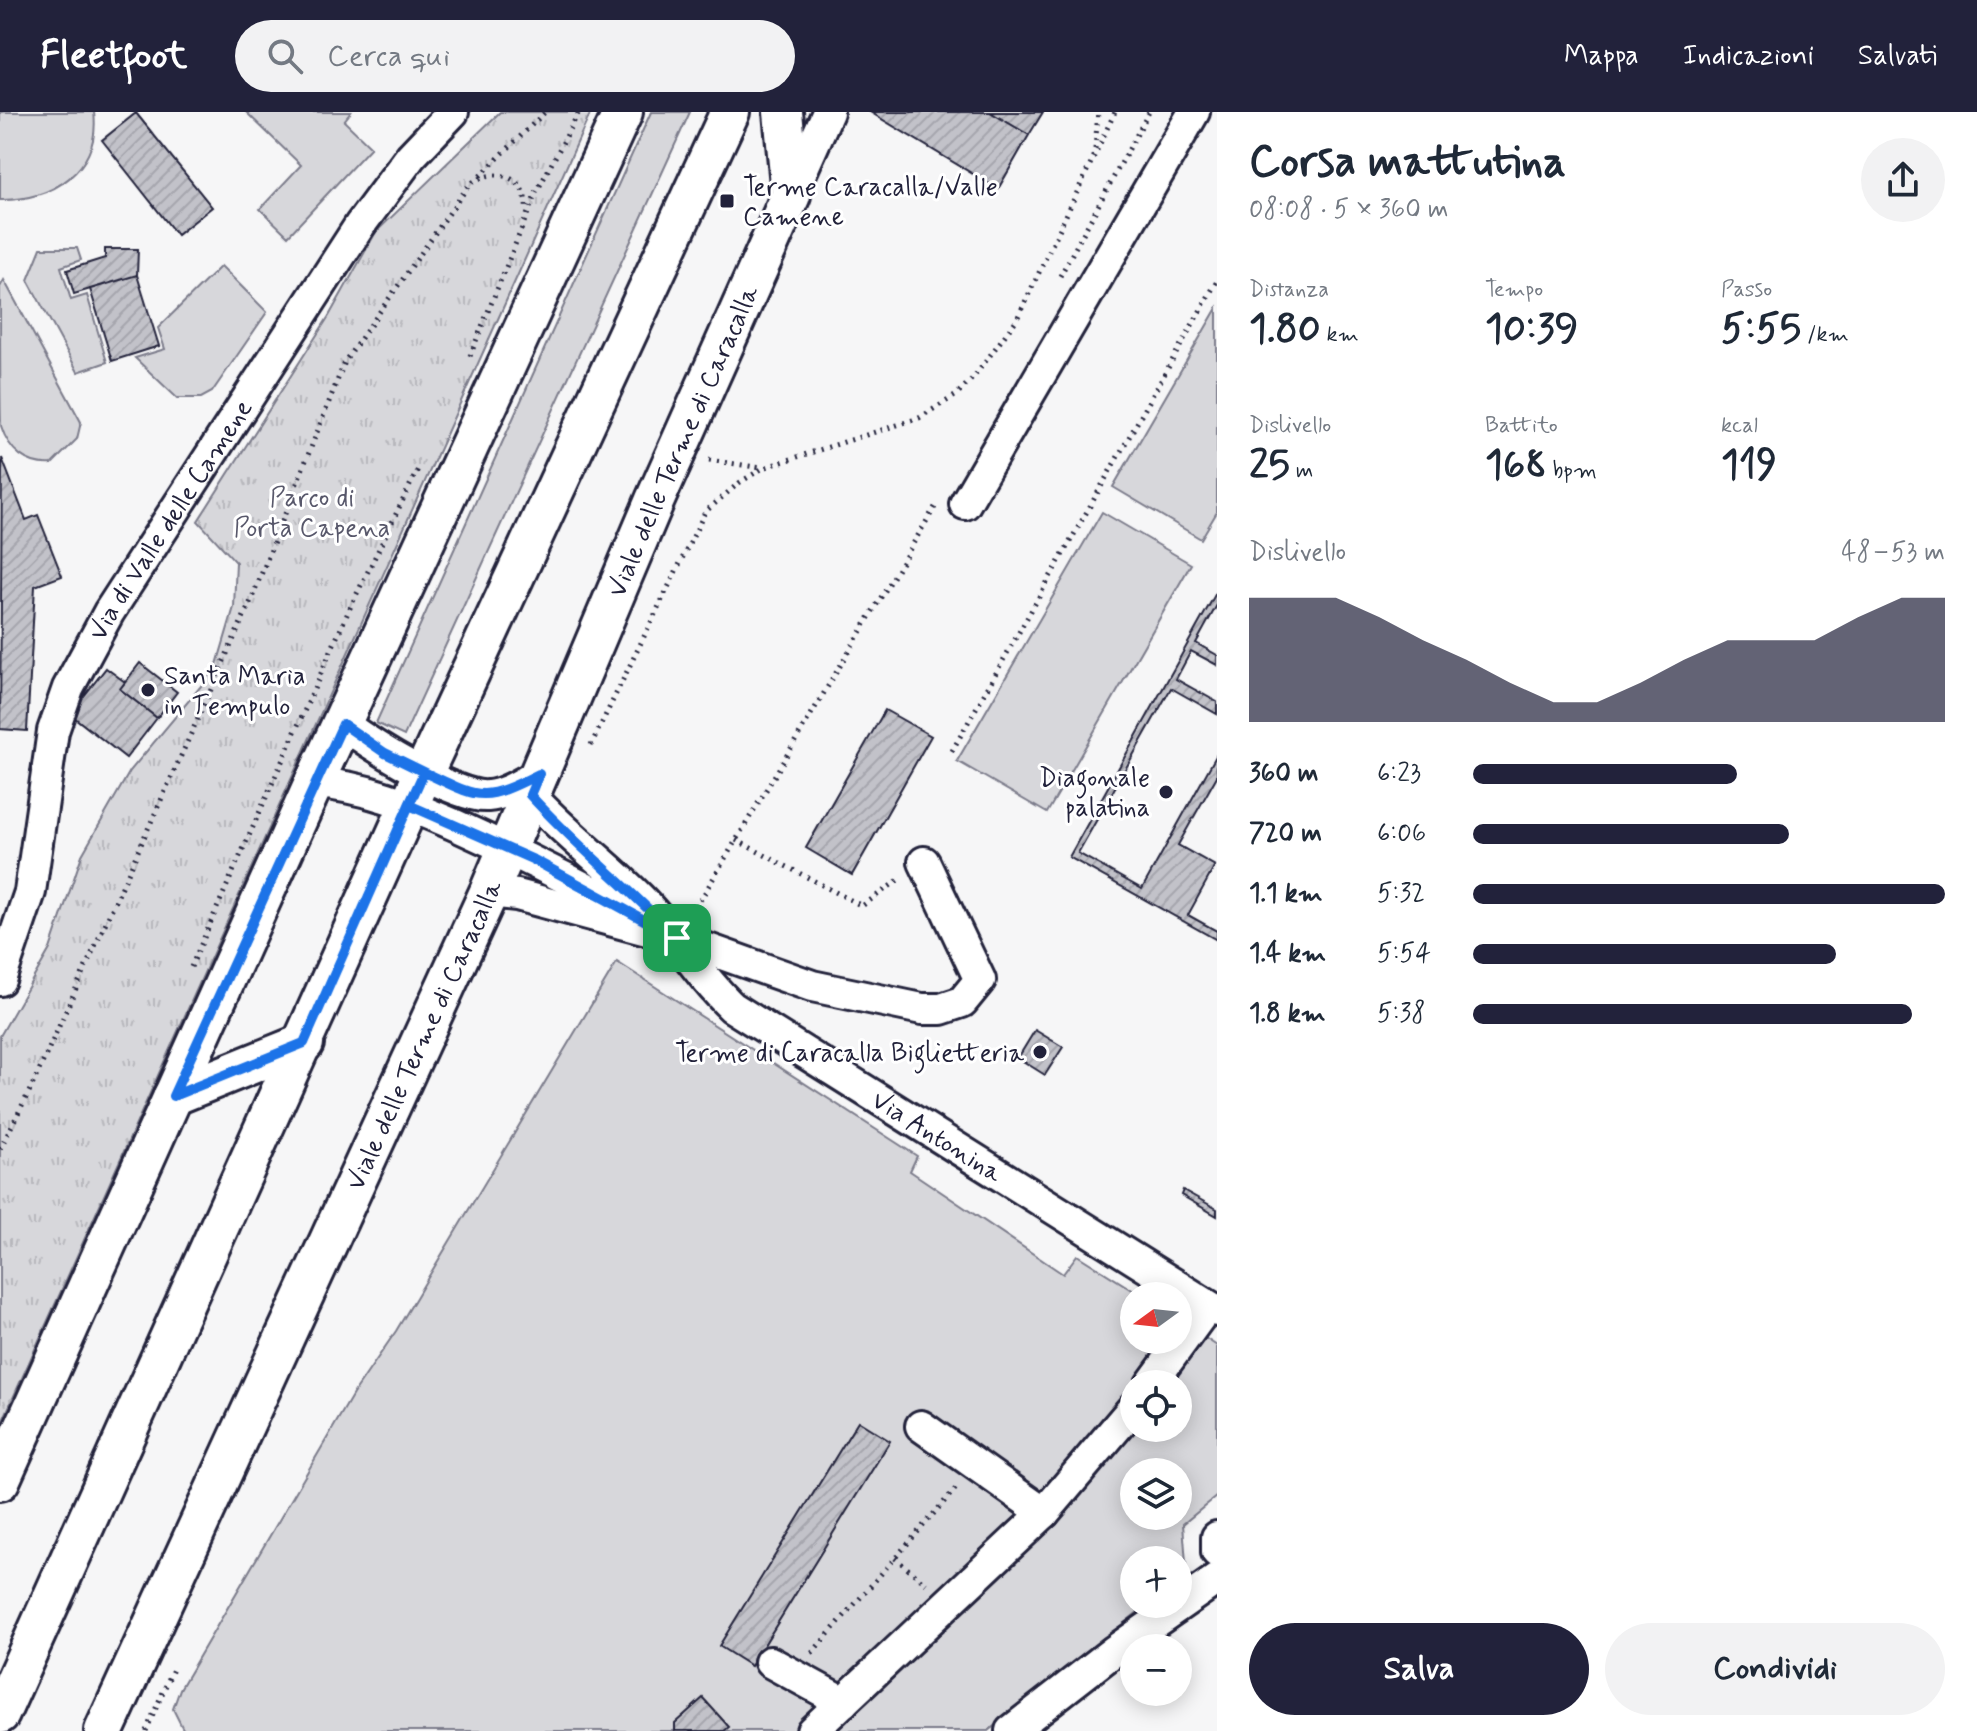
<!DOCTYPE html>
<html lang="it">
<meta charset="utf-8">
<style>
body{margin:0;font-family:Mynerve,sans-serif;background:#f2f2f3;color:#1f2937;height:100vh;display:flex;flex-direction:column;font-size:30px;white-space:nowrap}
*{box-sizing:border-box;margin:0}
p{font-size:26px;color:#747a83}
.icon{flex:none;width:44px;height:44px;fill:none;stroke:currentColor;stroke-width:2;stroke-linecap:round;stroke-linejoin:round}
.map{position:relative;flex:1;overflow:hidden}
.details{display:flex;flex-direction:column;background:#fff;width:760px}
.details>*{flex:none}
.needle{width:52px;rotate:255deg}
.fabs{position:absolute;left:1120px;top:1170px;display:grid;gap:16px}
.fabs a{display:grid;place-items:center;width:72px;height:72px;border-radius:50%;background:#fff;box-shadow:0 4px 20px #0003;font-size:40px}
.pin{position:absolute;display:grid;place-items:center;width:68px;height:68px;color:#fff;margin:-34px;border-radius:16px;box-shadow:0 4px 12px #0006}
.round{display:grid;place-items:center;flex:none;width:84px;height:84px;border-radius:42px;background:#f2f2f3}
.head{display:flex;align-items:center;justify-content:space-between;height:136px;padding:0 32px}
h1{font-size:44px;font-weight:700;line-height:60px}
.figures{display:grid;grid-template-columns:repeat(3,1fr);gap:12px;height:136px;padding:8px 32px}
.figures div{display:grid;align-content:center}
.figures b{font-size:40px;font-weight:700}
.figures small{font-size:22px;font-weight:400}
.figures p{font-size:22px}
.chart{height:224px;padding:16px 32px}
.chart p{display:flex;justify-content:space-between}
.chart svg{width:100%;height:144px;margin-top:8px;fill:#22223b;opacity:.7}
.cta{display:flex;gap:16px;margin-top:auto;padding:16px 32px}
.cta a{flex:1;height:92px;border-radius:48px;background:#22223b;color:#fff;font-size:32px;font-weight:700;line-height:92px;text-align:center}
.cta a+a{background:#f2f2f3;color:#1f2937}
ul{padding:0 32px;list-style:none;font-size:26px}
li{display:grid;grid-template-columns:128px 96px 1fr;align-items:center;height:60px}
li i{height:20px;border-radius:10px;background:#22223b}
header{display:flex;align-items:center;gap:48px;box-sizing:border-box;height:112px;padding:0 40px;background:#22223b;color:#fff}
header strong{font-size:38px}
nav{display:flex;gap:44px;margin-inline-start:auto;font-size:28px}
.search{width:560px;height:72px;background:#f2f2f3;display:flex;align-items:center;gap:20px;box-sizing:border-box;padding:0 28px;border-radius:44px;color:#747a83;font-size:30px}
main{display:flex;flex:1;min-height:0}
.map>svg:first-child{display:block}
.grass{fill:#d7d7db;stroke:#7c7c8b;stroke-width:2;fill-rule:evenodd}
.park{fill:url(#park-tufts);stroke:#7c7c8b;stroke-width:2}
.building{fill:url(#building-hatch);stroke:#22223b;stroke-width:2}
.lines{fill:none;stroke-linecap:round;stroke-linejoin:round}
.minor-casing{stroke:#22223b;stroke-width:36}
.major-casing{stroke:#22223b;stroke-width:44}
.path{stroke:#22223b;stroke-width:5;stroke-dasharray:2 6;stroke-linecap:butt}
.minor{stroke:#fff;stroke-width:30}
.major{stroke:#fff;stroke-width:38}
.route-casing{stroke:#fff;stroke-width:16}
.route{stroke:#1a73e8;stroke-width:10}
.poi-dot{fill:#22223b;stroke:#fff;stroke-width:3}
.labels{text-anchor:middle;stroke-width:6;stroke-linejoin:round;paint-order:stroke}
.poi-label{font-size:26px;fill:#22223b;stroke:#fff;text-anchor:start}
.street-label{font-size:26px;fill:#22223b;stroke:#fff}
.park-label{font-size:26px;fill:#58586b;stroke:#fff}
</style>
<header>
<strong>Fleetfoot</strong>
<div class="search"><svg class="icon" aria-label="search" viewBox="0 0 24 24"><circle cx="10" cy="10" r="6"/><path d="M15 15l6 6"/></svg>Cerca qui</div>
<nav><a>Mappa</a><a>Indicazioni</a><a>Salvati</a></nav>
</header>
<main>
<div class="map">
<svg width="1217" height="1619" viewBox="0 0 1217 1619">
<defs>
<pattern id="park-tufts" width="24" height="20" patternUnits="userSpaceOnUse" patternTransform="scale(2)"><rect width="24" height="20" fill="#d7d7db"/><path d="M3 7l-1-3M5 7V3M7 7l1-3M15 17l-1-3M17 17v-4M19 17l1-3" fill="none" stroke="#b8b8bd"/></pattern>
<pattern id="building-hatch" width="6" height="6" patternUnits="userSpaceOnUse" patternTransform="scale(2)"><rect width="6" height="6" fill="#c2c2c9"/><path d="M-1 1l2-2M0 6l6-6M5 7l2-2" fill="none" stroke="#a6a6ae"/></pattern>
</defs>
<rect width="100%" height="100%" fill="#f6f6f7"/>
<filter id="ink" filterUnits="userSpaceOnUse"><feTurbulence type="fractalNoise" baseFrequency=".0125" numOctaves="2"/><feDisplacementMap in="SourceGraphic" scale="16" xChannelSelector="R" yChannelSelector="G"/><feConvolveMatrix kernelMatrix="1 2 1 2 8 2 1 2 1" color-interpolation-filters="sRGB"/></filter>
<g filter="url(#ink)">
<!-- grass -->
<path class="grass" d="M0 0H94C101 58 52 89 0 88Z
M246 0H351L344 9 371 35 288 124 260 97 301 53Z
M651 0H690L404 624 376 611Z
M41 136H77L81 148 61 155 71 188 87 183 107 250 78 260 28 168Z
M221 154 267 200 212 280 201 286H177L135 246 165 237 158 216Z
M4 168 81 310 77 327 52 352C27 354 9 339 1 314 0 292 0 204 0 175Z
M1217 196V400L1201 427 1113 375Z
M1102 400 1191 452 1047 701 957 649Z
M617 850 917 1044 910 1059 1063 1162 1077 1143 1142 1184H1134V1228H1178V1208L1217 1234V1384L1183 1412 1187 1464 1178 1470V1448H1134V1492H1148L988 1619H184L173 1597 180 1577 353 1282 396 1219ZM1134 1272H1178V1316H1134ZM1134 1360H1178V1404H1134Z"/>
<!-- park -->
<path class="park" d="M500 0H591L0 1315V924L50 837 82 743 130 659 216 556 234 495 236 450 198 409 329 204 376 120Z"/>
<!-- building -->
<path class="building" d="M870 0H990L1029 23 998 77Z
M990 0H1043L1029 23Z
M136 1 212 95 177 123 102 28Z
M105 137H138L137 163 74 182 67 158 105 146Z
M137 163 159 234 112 249 90 177Z
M2 346 26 408 38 403 62 464 35 474 27 619 0 617Z
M1217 479V493L1196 531 1217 543V553L1191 539 1176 567 1217 590V602L1171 576 1078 741 1142 777 1217 642V664L1178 733 1215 754 1188 803 1217 819V828L1069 745Z
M140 551 177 580 157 606 120 577Z
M106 556 125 570 120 577 157 606 126 646 70 602Z
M885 598 931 624 852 763 806 736Z
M1035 918 1063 935 1045 963 1018 946Z
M1183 1078 1217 1097V1104L1181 1083Z
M858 1309 890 1329 751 1554 719 1534Z
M703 1586 729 1615 724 1619H675V1611Z"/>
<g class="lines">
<defs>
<g id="minor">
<path d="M791 83 828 0"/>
<path d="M965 392 1194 0"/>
<path d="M343 612C370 632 456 687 488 684 506 683 523 670 539 662"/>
<path d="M314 671C365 674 409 693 455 713 517 741 577 771 637 804"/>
<path id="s1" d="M530 683C564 721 604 750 640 786 674 820 697 862 732 895L1217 1199"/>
<path d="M489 780 517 783 677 826 812 874 922 897H941L962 890 980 868 924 750"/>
<path id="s2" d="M0 868 30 780 53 619 68 576 109 500 360 113 411 44 453 0"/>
<path d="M1151 1272 1208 1194"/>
<path d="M921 1314 1044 1401"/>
<path d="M1217 1425V1440"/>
<path d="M770 1550 843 1590"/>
<path d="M812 1619 1044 1401 1134 1295"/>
<path d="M1011 1619 1114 1539 1217 1467"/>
</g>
<g id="major">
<path d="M173 984 304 931"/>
<path d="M0 1369 314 671 623 0"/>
<path d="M0 1602 424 660 730 0"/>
<path id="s3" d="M104 1619 489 780 655 388 791 83 783 0"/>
</g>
</defs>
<!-- minor casing -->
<use href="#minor" class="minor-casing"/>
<!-- major casing -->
<use href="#major" class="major-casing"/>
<!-- path -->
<path class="path" d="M1095 37 1098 0
M480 64 545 0
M1060 164 1149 0
M470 244 536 81 579 0
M709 348 762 356
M591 633 705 400 739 371 763 356 919 306 955 284 974 265 1017 207 1115 0
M952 639 1217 169
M736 728 862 794 900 767
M692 802 935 395
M191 855 349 498 419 355
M0 1037 32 974 250 491 345 249 469 73C495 53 529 64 526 100
M895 1446 926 1472
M812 1541 958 1374
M146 1619 173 1557"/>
<!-- minor -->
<use href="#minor" class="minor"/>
<!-- major -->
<use href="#major" class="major"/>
</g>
</g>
<g class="lines" filter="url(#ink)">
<defs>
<path id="route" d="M677 826 534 748 409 693 424 660 385 641 343 612 173 984 304 931 409 693 424 660C481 687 481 691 539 662L530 683C576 734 630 776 677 826"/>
</defs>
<!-- route casing -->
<use href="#route" class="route-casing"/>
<!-- route -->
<use href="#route" class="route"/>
</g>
<!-- markers -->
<g class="poi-dot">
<rect x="719" y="81" width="16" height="16" rx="4"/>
<circle cx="148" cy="578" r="8"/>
<circle cx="1166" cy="680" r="8"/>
<circle cx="1040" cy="940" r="8"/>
</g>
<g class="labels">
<!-- poi labels -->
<g class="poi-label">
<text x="743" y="83">Terme Caracalla/Valle<tspan x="743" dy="30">Camene</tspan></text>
<text x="164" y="572">Santa Maria<tspan x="164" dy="30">in Tempulo</tspan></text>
<text x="1150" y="674" text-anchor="end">Diagonale<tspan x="1150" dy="30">palatina</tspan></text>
<text x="1024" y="949" text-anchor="end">Terme di Caracalla Biglietteria</text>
</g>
<!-- street labels -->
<g class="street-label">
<text dy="9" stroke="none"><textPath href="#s3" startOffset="1414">Viale delle Terme di Caracalla</textPath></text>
<text dy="9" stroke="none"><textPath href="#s2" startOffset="498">Via di Valle delle Camene</textPath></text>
<text dy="9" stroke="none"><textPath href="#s3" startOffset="766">Viale delle Terme di Caracalla</textPath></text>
<text dy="9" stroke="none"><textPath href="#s1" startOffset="536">Via Antonina</textPath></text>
</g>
<!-- park labels -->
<g class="park-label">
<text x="312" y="394">Parco di<tspan x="312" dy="30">Porta Capena</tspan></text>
</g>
</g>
</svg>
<div class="fabs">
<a><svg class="needle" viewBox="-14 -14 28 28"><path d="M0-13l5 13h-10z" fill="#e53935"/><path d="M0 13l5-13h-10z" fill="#747a83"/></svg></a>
<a><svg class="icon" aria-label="locate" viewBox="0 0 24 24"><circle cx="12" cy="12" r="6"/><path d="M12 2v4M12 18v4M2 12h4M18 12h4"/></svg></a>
<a><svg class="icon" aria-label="layers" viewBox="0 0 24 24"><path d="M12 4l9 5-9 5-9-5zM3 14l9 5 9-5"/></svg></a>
<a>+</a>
<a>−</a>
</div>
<div class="pin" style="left:677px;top:826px;background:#1e9e55"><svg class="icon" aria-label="arrive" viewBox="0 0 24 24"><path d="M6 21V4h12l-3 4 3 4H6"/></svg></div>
</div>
<section class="details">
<div class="head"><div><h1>Corsa mattutina</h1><p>08:08 · 5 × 360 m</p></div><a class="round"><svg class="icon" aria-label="share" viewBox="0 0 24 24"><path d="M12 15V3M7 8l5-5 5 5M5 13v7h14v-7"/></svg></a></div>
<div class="figures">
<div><p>Distanza</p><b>1.80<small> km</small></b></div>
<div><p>Tempo</p><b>10:39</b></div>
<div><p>Passo</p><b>5:55<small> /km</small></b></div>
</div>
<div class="figures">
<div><p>Dislivello</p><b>25<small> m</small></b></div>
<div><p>Battito</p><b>168<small> bpm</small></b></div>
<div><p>kcal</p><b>119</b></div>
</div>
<div class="chart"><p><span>Dislivello</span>48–53 m</p>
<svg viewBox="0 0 160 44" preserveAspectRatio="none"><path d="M0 44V6L10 6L20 6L30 12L40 19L50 25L60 32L70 38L80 38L90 32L100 25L110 19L120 19L130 19L140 12L150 6L160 6V44z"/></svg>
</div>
<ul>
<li><b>360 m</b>6:23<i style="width:56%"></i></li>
<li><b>720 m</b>6:06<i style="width:67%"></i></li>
<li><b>1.1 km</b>5:32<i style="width:100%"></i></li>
<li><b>1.4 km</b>5:54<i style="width:77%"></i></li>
<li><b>1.8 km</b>5:38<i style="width:93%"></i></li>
</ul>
<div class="cta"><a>Salva</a><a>Condividi</a></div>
</section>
</main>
